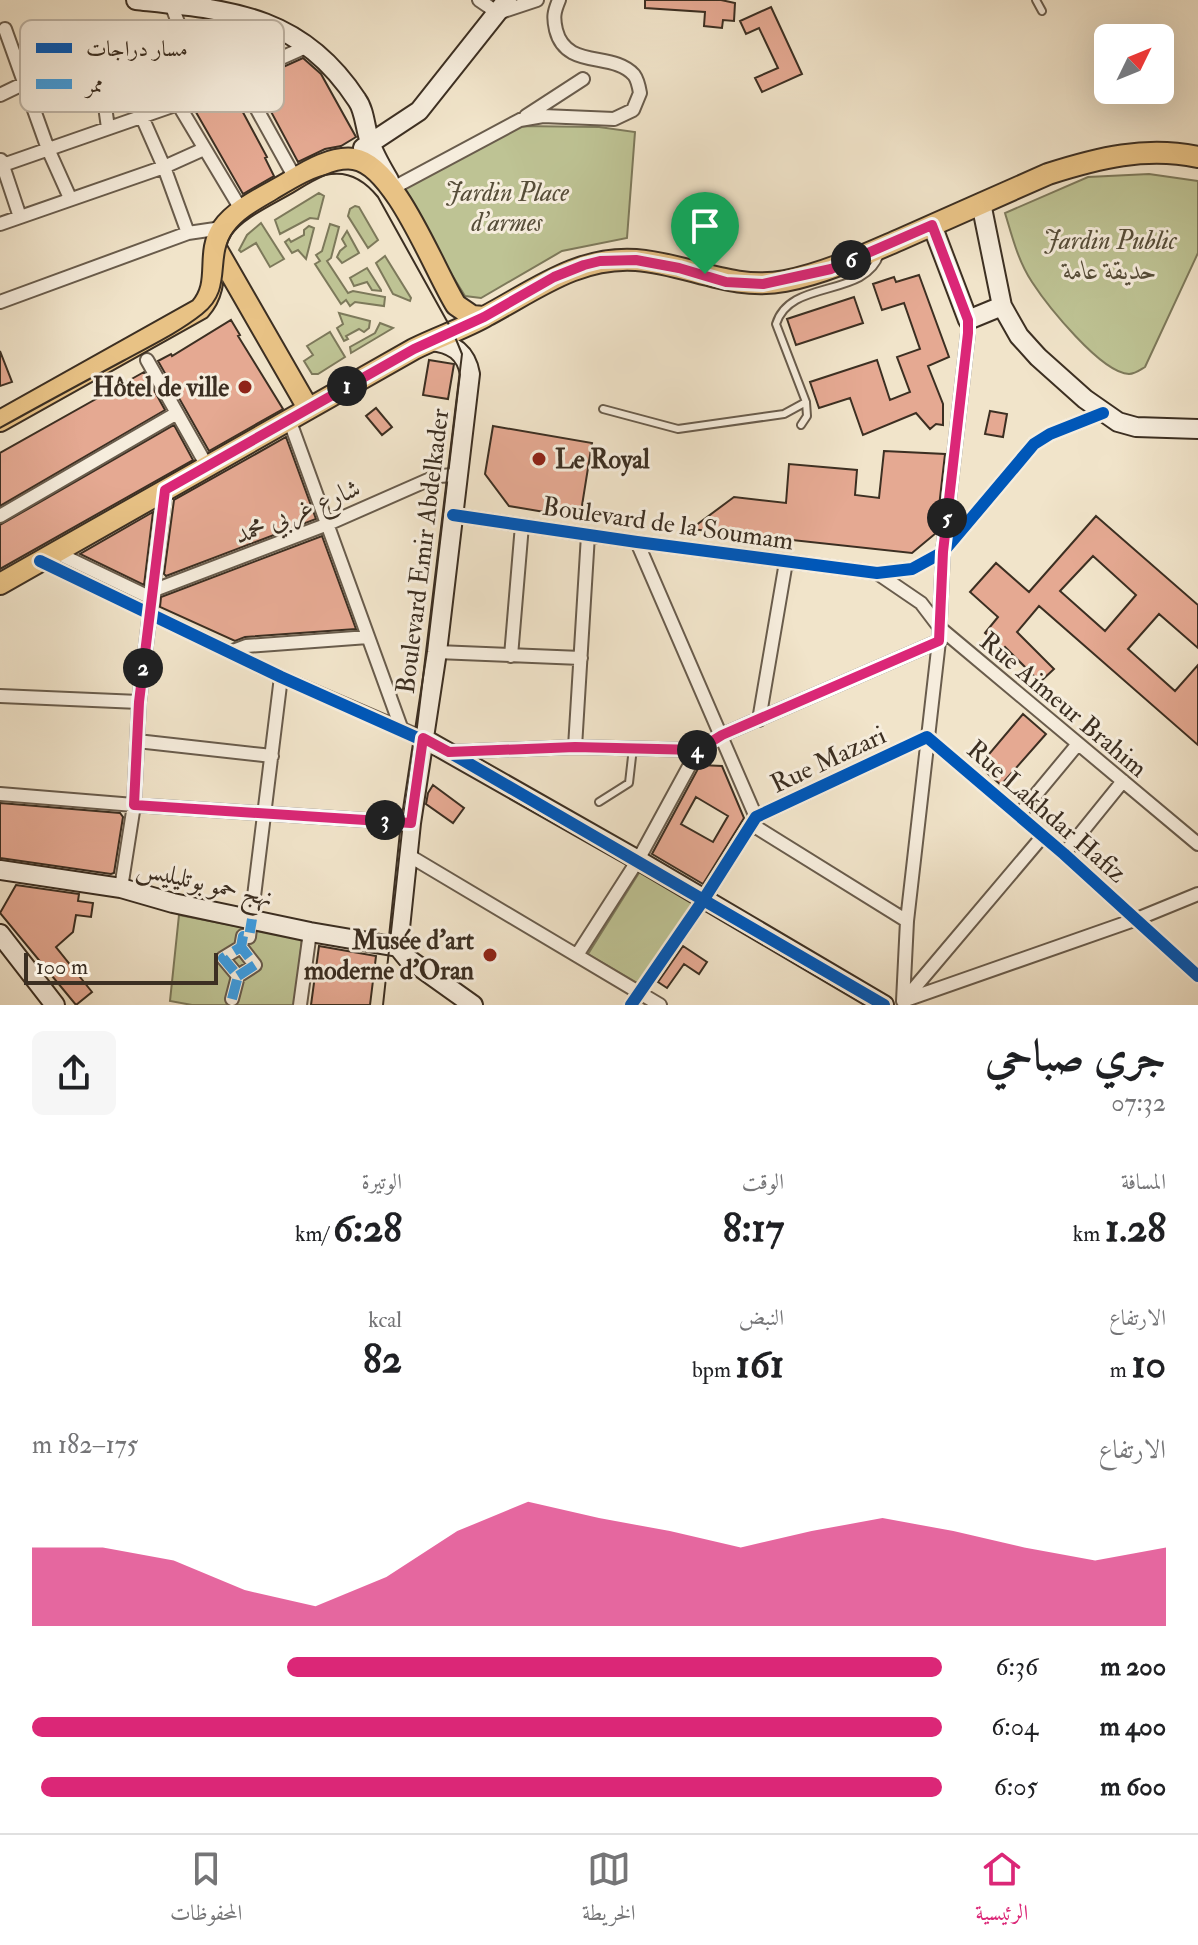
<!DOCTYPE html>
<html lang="ar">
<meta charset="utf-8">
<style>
body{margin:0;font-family:"IM FELL Double Pica",Amiri,serif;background:#f6f6f6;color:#202124;direction:rtl;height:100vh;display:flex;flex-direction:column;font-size:30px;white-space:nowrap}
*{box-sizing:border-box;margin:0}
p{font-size:26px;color:#757577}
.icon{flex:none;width:44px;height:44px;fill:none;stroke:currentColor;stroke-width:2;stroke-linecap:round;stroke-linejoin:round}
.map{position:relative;height:1005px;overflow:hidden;direction:ltr}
.details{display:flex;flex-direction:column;background:#fff;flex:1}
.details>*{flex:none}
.needle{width:52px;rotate:47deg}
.tools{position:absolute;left:1094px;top:24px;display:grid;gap:16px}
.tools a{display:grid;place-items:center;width:80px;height:80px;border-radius:12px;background:#fff;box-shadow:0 8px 32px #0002;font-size:40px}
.scale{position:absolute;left:24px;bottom:20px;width:194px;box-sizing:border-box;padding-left:8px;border:4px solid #3c2f22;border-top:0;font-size:22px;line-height:28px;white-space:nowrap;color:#3c2f22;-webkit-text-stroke:6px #f6eddd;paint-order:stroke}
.pin{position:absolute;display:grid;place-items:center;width:68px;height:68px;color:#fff;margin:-82px -34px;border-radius:50% 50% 50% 0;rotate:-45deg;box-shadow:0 0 8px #0007}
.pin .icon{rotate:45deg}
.km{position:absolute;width:40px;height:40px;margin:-20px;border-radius:50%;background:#222;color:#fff;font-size:22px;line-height:40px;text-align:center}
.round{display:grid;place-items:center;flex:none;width:84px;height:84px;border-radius:12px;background:#f6f6f6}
.head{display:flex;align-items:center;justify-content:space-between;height:136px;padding:0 32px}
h1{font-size:44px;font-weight:700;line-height:60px}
.metrics{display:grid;grid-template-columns:repeat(3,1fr);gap:12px;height:136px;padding:8px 32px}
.metrics div{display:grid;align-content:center}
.metrics b{font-size:40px;font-weight:700}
.metrics small{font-size:22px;font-weight:400}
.metrics p{font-size:22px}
.chart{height:224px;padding:16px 32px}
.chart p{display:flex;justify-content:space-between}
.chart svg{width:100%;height:144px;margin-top:8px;fill:#db2777;opacity:.7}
ul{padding:0 32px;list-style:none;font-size:26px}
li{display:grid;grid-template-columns:128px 96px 1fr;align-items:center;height:60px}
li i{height:20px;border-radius:10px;background:#db2777}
.dock{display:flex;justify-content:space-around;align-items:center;height:112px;border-top:2px solid #e0e0e0;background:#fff;font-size:22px;color:#757577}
.dock a{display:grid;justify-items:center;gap:4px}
.dock .selected{color:#db2777}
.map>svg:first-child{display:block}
.green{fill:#bec394;stroke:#7d795b;stroke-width:2}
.building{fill:#e5a992;stroke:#3c2f22;stroke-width:2;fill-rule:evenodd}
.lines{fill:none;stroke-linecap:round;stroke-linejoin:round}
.lane-casing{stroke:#695c4c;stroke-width:10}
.street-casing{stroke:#695c4c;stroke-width:16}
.secondary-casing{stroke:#3c2f22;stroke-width:22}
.primary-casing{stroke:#3c2f22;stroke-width:24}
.lane{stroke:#f6eddd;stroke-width:6}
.street{stroke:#f6eddd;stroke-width:12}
.secondary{stroke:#f6eddd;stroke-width:18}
.primary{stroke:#e8c285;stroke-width:20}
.tram{stroke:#3c2f22;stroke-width:2}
.quiet{stroke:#3f9de0;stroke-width:10;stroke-dasharray:20 10;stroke-linecap:butt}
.cycleway-casing{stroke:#f6eddd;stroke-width:17}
.cycleway{stroke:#0057b8;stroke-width:12}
.route-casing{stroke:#fff;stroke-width:16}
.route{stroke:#db2777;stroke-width:10}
.poi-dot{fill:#8f2418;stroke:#f6eddd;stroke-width:3}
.labels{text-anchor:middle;stroke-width:6;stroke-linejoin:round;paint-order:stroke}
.park-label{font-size:26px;font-style:italic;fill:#564d39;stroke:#f6eddd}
.poi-label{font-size:26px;font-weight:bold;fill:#3c2f22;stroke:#f6eddd;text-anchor:end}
.street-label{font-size:26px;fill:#3c2f22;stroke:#f6eddd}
.key{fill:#f6eddd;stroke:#beb4a5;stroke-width:2}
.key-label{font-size:22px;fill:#3c2f22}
</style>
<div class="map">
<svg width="1198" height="1005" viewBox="0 0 1198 1005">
<rect width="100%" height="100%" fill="#f1e4ca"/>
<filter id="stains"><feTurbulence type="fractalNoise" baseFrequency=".0025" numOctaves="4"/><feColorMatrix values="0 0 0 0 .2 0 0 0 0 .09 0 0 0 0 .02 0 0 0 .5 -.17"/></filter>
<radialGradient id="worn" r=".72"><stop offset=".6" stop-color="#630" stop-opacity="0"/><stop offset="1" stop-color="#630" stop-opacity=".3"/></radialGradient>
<!-- green -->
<path class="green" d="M520 126 599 127 635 132 627 238 562 251 481 298 465 296 400 191Z
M1149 174 1198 181V253L1145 367C1140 370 1135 374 1129 374 1101 373 1047 305 1032 282 1018 261 1012 236 1005 213L1088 177Z
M319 193 324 196 318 219 310 218 280 234 275 220Z
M355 206 359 207 378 240 368 248 348 216 350 209Z
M261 223 284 259 270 267 256 243 241 252 239 250 247 235Z
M330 224 339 227 331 258 327 261 348 293 353 291 385 297 384 306 355 302 350 306 346 300 341 304 315 264 320 261 316 255 322 251Z
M309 226 314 228 306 259 298 250 292 253 285 242 289 239 291 242 304 235V230Z
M347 231 359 253 342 263 337 257 340 251 346 246 342 239Z
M385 256 411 298 410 301 393 294 376 263Z
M367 268 381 290V291L372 290 367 282 354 286 350 278Z
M339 313 370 321 369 328 364 332 359 329 346 336 348 339 344 341 337 328 343 324Z
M380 323 393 328 351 353 350 347 375 333Z
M330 332 345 357 318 374H312L304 361 313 355 307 346Z
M642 868 698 900 639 984 588 954Z
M179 915 302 939 295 1005H192L170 1001Z"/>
<!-- building -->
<path class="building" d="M645 0H721L735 3 734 21 723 20 722 28 704 26 705 12 645 8Z
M771 7 802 74 762 92 755 78 778 68 759 28 746 34 740 21Z
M303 58 321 74 356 137 341 146 325 149 298 162 254 80Z
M231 90 267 157 265 158 274 176 243 194 193 107Z
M919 275 949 357 928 366 943 404V425L936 424 930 429 916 413 863 435 850 398 819 408 810 382 877 360 890 400 910 392 897 357 920 349 904 303 882 310 873 284 894 277 896 282Z
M854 297 863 323 796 345 787 319Z
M231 320 240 335 238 336 283 409 209 451 158 361 171 354 172 356Z
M0 351 12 382 0 386Z
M429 360 454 364 448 399 423 395Z
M144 372 165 410 0 506V453Z
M376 408 392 427 382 435 366 416Z
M990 411 1007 414 1003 437 985 434Z
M174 425 193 460 0 569V525Z
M493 426 592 443 580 518 509 506 485 474Z
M286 437 316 519 166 576 164 574 174 500Z
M884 451 945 454 936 533 912 553 691 529 734 497 786 503 789 464 857 470 855 495 879 498Z
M153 512 144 585 80 554Z
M1096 516 1198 605V648L1159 614 1128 649 1175 691 1198 665V745L1039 606 1017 632 1054 669 1040 682 1005 647 1003 649 985 633 998 617 970 592 996 563 1029 592ZM1093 556 1136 595 1105 631 1060 591Z
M322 536 356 629 245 637 235 641 160 607 161 597Z
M1023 714 1046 734 1001 785 979 766Z
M700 765 722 766 744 818 703 884 652 854ZM696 797 728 816 713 842 681 824Z
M433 785 464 808 453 823 426 804 428 793Z
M0 803 120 813 123 817 114 873 111 874 0 858Z
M16 885 79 894 78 901 93 903 91 917 76 915 73 932 56 947 92 992 76 1005 0 913Z
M319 946 376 956 370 1005H311Z
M683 946 707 962 699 974 684 964 667 988 658 982Z"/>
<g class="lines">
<defs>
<path id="lane" d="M1036 0 1042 11
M603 409 678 429 784 414 806 402
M801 425 807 416 806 402 776 324C790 278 865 299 880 254
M599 802 629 783 633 748"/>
<path id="street" d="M479 0 498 13 537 0
M171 4 179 25 213 87
M5 29 48 149 70 198
M97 48 108 128
M239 77 295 178
M0 95 116 39 179 25
M178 104 242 211
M526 116 583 79
M142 117 164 167 188 233
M1 160 20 217
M3 165 178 104 308 46
M393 188 520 120 543 116 614 119 633 110 640 93C639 87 637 79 634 75 613 51 566 70 556 30 553 17 554 12 559 0
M0 224 164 167 204 149
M0 302 188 233 222 228
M147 360 207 466
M289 419 402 730
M453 515 637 542 877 573 912 569 943 552 1034 444 1050 434 1103 413
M0 516 177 413
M637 542 756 817
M55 552 151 598
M40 561 281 677 423 738
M877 573 921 603 940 628 1198 844
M152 591 328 524 437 476 458 475
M230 652 246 646 368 637
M437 652 581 658
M511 656 522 525
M0 696 139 702
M759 720 786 562
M137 741 272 756
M575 747 588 535
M449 752 575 747 698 750 722 735 939 641
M0 794 134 805 411 823
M1019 815 1077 745
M751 824 907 921
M1064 854 1123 781
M408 855 660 1005
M121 888 134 805 139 702 165 490
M577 955 638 860 698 750
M238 976 255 965 241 947
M232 999 238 976 223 958 241 947 243 936 249 937 281 677
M905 999 1042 837
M903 1001 907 921 939 641 943 552 968 333V320
M903 1001 1137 919 1198 894
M300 1005 310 932
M631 1005 704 899 756 817 927 737 1064 854 1198 976"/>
<path id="secondary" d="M136 0C229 10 301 14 357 100 365 111 365 129 370 142 374 155 382 168 389 180
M363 148 419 111 507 0
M981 203 1002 306 1019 336 1038 357 1085 399 1118 422 1136 427 1198 429
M932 225 968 320 1002 306
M423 738 638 860 884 1005
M0 870 121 888 173 903 310 932 398 947
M0 934 55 1005
M398 947 411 823 437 652 470 374C466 352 452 343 431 341
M398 947 407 958 473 1005"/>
<path id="primary" d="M216 248 308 408
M0 421 200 309C223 283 205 255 222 229 236 208 270 194 291 181 309 170 333 156 354 159 395 165 434 270 456 305L472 316 484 317
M0 584 414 349C438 337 463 329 486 316 535 290 578 256 636 260 689 264 731 291 785 281 825 273 862 256 899 240 949 218 998 196 1048 174 1098 158 1146 146 1198 157"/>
</defs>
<!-- lane casing -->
<use href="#lane" class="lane-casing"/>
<!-- street casing -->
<use href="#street" class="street-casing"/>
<!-- secondary casing -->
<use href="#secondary" class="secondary-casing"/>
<!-- primary casing -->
<use href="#primary" class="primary-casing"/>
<!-- lane -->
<use href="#lane" class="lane"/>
<!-- street -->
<use href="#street" class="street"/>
<!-- secondary -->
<use href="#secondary" class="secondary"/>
<!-- primary -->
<use href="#primary" class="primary"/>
<!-- tram -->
<path class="tram" d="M0 428C41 405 82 383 123 361 150 346 178 333 202 314 234 289 214 259 233 232 244 217 262 208 277 199 314 177 345 156 378 197L453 332 462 354 416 735 403 822 383 1005"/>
<!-- quiet -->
<path class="quiet" d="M238 976 255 965 241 947
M232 999 238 976 223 958 241 947 243 936 249 937 252 919"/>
<defs>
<path id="cycleway" d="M453 515 637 542 877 573 912 569 943 552 1034 444 1050 434 1103 413
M40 561 281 677 449 752 884 1005
M631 1005 704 899 756 817 927 737 1064 854 1198 976"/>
</defs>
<!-- cycleway casing -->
<use href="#cycleway" class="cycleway-casing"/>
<!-- cycleway -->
<use href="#cycleway" class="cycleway"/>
</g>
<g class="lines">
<defs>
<path id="route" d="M932 225 968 320V333L943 552 939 641 722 735 698 750 575 747 449 752 423 738 411 823 134 805 139 702 165 490 414 349 484 317 554 277 584 265 600 261 636 260 679 268 726 282 763 284 831 269Z"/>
</defs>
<!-- route casing -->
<use href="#route" class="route-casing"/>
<!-- route -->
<use href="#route" class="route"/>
</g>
<!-- markers -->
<g class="poi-dot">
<circle cx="245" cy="387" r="8"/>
<circle cx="539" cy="459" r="8"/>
<circle cx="490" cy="955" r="8"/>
</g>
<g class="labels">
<!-- park labels -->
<g class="park-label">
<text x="507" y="201">Jardin Place<tspan x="507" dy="30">d'armes</tspan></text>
<text x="1110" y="249">Jardin Public<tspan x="1110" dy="30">حديقة عامة</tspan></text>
</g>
<!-- poi labels -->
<g class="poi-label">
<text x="229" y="396">Hôtel de ville</text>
<text x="555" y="468" text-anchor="start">Le Royal</text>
<text x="474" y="949">Musée d'art<tspan x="474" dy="30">moderne d'Oran</tspan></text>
</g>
<!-- street labels -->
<g class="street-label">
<text transform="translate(297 511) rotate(-22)" y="9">شارع غربي محمد</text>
<text transform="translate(668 523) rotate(8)" y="9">Boulevard de la Soumam</text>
<text transform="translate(422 551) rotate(-83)" y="9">Boulevard Emir Abdelkader</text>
<text transform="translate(1064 704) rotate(40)" y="9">Rue Aimeur Brahim</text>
<text transform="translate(828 759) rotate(-25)" y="9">Rue Mazari</text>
<text transform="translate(1047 811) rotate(41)" y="9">Rue Lakhdar Hafiz</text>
<text transform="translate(205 882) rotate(13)" y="9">نهج حمو بوتليليس</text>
</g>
</g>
<!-- legend -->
<rect x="20" y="20" width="264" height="92" rx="12" class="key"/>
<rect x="36" y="43" width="36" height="10" fill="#0057b8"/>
<rect x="36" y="79" width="36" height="10" fill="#3f9de0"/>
<g class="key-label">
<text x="86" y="56">مسار دراجات</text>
<text x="86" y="92">ممر</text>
</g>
<rect width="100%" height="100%" filter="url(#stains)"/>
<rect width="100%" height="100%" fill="url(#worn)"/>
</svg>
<div class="tools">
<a><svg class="needle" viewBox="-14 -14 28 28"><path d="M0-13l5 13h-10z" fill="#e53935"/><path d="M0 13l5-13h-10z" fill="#757577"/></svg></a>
</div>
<div class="scale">100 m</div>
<div class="pin" style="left:705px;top:274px;background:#1e9e55"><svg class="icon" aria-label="arrive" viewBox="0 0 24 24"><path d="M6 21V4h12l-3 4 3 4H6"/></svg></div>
<b class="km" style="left:347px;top:386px">1</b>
<b class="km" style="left:143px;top:668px">2</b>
<b class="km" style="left:385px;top:820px">3</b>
<b class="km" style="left:697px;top:750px">4</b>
<b class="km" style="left:947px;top:518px">5</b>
<b class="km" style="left:851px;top:260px">6</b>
</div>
<section class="details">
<div class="head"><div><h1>جري صباحي</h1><p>07:32</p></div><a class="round"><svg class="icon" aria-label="share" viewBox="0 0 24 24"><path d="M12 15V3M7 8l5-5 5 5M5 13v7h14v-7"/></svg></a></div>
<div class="metrics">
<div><p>المسافة</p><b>1.28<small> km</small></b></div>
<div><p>الوقت</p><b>8:17</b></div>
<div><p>الوتيرة</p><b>6:28<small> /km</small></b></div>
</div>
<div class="metrics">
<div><p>الارتفاع</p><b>10<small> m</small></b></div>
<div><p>النبض</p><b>161<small> bpm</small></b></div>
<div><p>kcal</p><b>82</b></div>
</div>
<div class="chart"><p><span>الارتفاع</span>175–182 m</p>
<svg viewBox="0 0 160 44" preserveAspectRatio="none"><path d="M0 44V20L10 20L20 24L30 33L40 38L50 29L60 15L70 6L80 11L90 15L100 20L110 15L120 11L130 15L140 20L150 24L160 20V44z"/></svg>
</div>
<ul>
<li><b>200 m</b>6:36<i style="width:72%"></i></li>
<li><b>400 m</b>6:04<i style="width:100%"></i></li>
<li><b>600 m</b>6:05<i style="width:99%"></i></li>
</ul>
</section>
<nav class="dock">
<a class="selected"><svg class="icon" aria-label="home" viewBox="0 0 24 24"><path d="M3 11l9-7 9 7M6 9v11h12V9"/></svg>الرئيسية</a>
<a><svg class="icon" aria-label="map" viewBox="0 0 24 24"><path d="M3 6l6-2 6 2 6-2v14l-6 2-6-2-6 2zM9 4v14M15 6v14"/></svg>الخريطة</a>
<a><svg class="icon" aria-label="saved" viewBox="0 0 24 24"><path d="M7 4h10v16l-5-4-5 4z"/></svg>المحفوظات</a>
</nav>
